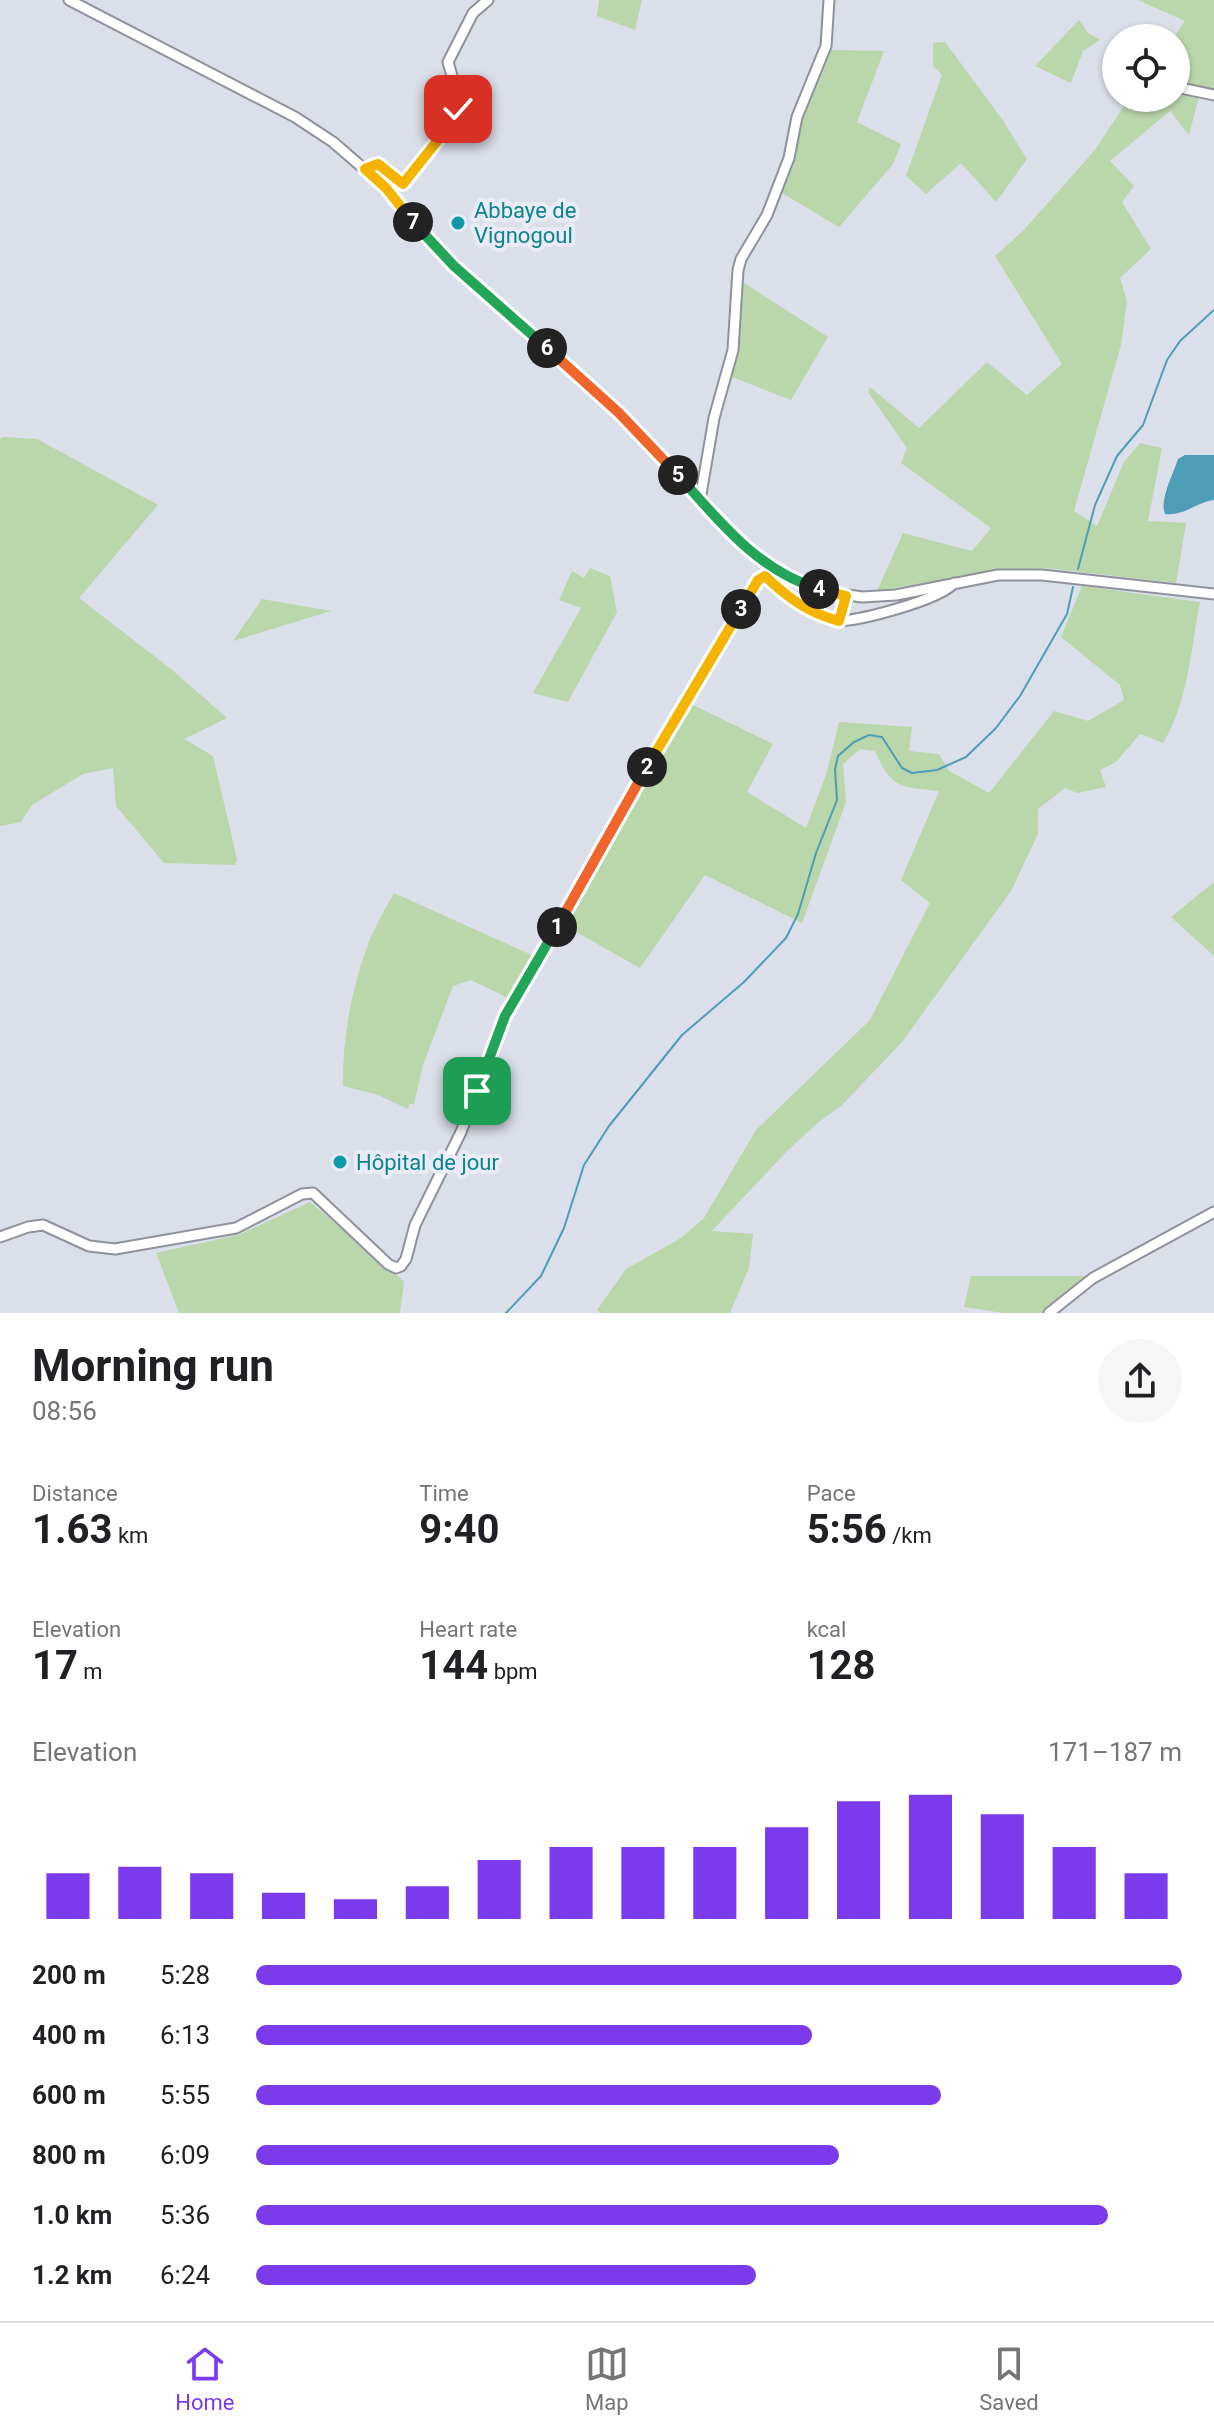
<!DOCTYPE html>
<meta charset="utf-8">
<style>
body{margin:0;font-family:Roboto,sans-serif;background:#f6f6f6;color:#202124;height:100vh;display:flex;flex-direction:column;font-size:30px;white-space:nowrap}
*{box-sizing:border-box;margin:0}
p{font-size:26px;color:#757577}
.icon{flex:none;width:44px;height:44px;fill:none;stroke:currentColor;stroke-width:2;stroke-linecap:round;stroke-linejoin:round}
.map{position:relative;height:1313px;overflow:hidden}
.side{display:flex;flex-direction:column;background:#fff;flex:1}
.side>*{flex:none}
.fabs{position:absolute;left:1102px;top:24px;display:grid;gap:16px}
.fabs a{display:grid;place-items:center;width:88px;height:88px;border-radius:50%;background:#fff;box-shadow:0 2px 6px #0004;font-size:40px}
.pin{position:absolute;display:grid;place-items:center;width:68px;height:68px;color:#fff;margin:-34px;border-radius:16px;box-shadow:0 4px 12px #0006}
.km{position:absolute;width:40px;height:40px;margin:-20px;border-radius:50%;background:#222;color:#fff;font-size:22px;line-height:40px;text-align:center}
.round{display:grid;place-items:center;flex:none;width:84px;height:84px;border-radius:42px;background:#f6f6f6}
.head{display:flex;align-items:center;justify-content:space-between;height:136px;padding:0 32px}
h1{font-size:44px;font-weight:700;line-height:60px}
.metrics{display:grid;grid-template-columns:repeat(3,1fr);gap:12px;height:136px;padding:8px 32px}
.metrics div{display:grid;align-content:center}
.metrics b{font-size:40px;font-weight:700}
.metrics small{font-size:22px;font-weight:400}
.metrics p{font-size:22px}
.chart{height:224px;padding:16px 32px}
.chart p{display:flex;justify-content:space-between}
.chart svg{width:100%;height:144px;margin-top:8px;stroke:#7c3aed;stroke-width:6}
ul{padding:0 32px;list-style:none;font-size:26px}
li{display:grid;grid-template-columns:128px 96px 1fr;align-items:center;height:60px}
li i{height:20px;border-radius:10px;background:#7c3aed}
.dock{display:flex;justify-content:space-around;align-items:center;height:112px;border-top:2px solid #e0e0e0;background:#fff;font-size:22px;color:#757577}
.dock a{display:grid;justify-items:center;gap:4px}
.dock .selected{color:#7c3aed}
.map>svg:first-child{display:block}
.green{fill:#bad6ab}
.water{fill:#4d9db7}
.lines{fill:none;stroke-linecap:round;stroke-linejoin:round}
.stream{stroke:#4d9db7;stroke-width:2}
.minor-casing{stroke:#8f929c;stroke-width:13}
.minor{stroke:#fff;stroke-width:9}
.split-1-casing{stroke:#fff;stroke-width:16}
.split-2-casing{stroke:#fff;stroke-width:16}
.split-3-casing{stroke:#fff;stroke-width:16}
.split-4-casing{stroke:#fff;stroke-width:16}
.split-5-casing{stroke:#fff;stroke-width:16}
.split-6-casing{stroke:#fff;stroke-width:16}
.split-7-casing{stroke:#fff;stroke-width:16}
.split-8-casing{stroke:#fff;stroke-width:16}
.split-1{stroke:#22a559;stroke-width:10}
.split-2{stroke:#f0652b;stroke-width:10}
.split-3{stroke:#f5b400;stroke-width:10}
.split-4{stroke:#f5b400;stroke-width:10}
.split-5{stroke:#22a559;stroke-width:10}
.split-6{stroke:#f0652b;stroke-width:10}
.split-7{stroke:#22a559;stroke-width:10}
.split-8{stroke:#f5b400;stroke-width:10}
.culture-dot{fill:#0f9aa8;stroke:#e9ecf7;stroke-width:3}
.labels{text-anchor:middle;stroke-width:8;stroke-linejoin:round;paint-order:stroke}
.culture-label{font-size:22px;fill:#0d838f;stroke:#e9ecf7;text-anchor:start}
</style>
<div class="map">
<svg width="1214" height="1313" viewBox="0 0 1214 1313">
<rect width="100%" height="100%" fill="#dbdfe9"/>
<!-- green -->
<path class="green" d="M599 0H642L635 30 597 16Z
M1138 0H1214V91L1201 88 1189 135 1170 111 1110 161 1134 186 1122 202 1151 249 1120 278 1127 301 1121 345 1074 511 1097 526 1124 462 1140 443 1162 448 1148 521 1186 523 1176 583 1046 568 982 573 877 591 903 533 972 551 991 528 901 463 907 448 868 392 870 387 919 428 987 362 1027 395 1062 364 995 256 1023 231 1095 150 1129 98H1176V38H1173L1185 21Z
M1079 20 1088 33 1100 40 1083 51 1071 83 1035 66Z
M945 42 1002 119 1027 159 996 202 961 163 926 194 906 176 942 75 933 66V43Z
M831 50 884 51 857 122 901 144 893 164 839 227 782 193 794 158 803 110 809 94 821 77Z
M741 281 828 337 791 400 732 377Z
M3 437 37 439 158 505 79 598 171 669 227 718 184 739 213 756 237 859 235 865 164 863 116 806 113 768 83 774 32 805 21 822 0 826V439Z
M590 568 610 576 617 612 568 702 533 693 581 608 559 600 572 571 584 578Z
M1082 586 1200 602C1191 648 1188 703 1163 743L1140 734 1116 762 1100 770 1106 787 1077 793 1065 788 1038 809V834L1011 891 902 1042 841 1106 820 1121 787 1151 712 1231 753 1234 749 1268 730 1313H601L597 1310 626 1269 681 1238 704 1218 756 1130 870 1020 930 903 901 880 939 791C901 787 891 789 875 751L860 749 843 764 846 802 802 923 705 875 640 968 562 924 691 704 773 744 747 792 806 828 826 775 839 722 912 727 909 751 939 754 949 771 989 793 1054 711 1088 721 1124 700 1120 685 1061 637Z
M262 599 331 611 233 641Z
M1214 882V956L1171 917Z
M394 893 534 956 510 999 471 980 453 986 423 1065 414 1104H409L408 1109 378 1095 343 1086C342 1039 352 988 368 944 375 926 385 909 394 893Z
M310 1202 404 1281 400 1313H179L156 1253 238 1235Z
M971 1276H1086L1043 1313H1003L964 1307Z"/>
<!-- water -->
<path class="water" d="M1185 455H1214V500C1194 503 1185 516 1165 514 1159 500 1173 475 1178 459Z"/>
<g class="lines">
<!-- stream -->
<path class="stream" d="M1078 569 1095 505 1117 456 1143 425 1167 360 1180 341 1214 310
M506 1313 541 1276 564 1228 584 1165 609 1126 682 1035 744 982 786 938 798 914 816 853 837 800 835 769 838 756 854 742 869 735 882 737 902 768 912 773 937 770 966 757 996 728 1020 696 1067 614 1073 587"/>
<defs>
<path id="minor" d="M69 0 295 117 333 142 386 188 427 239 454 266 619 413 746 548 779 572 828 592 862 597 896 595 998 575H1042L1214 594
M1176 87 1214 95
M365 169 378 164 403 184 453 121 458 97 448 62 473 13 488 0
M700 500 714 418 733 350 738 270 741 259 767 215 789 158 797 117 826 46 829 0
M839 621C862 620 940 600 954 583
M504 1018 657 749 758 580 765 576C787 597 808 613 839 621L846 596
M0 1237 28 1227 43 1225 89 1246 115 1249 236 1228 302 1194 313 1193 388 1264 396 1268 401 1266 406 1259 415 1225 461 1132 505 1016
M1049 1313 1093 1278 1214 1212"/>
</defs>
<!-- minor casing -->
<use href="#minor" class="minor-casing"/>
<!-- minor -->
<use href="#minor" class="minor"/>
</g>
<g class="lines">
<defs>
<path id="split-1" d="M477 1091 505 1016 557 927"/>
<path id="split-2" d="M557 927 647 767"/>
<path id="split-3" d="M647 767 741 609"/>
<path id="split-4" d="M741 609 758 580 765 576C787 597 808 613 839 621L846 596 819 589"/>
<path id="split-5" d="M678 475C719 521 758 571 819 589"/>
<path id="split-6" d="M547 348 619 413 678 475"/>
<path id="split-7" d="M413 222 454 266 547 348"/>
<path id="split-8" d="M413 222 386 188 365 169 378 164 403 184 453 121 458 109"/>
</defs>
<!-- split-1 casing -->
<use href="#split-1" class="split-1-casing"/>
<!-- split-2 casing -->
<use href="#split-2" class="split-2-casing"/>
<!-- split-3 casing -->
<use href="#split-3" class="split-3-casing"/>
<!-- split-4 casing -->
<use href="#split-4" class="split-4-casing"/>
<!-- split-5 casing -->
<use href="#split-5" class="split-5-casing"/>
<!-- split-6 casing -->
<use href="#split-6" class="split-6-casing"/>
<!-- split-7 casing -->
<use href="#split-7" class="split-7-casing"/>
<!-- split-8 casing -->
<use href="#split-8" class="split-8-casing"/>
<!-- split-1 -->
<use href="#split-1" class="split-1"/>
<!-- split-2 -->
<use href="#split-2" class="split-2"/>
<!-- split-3 -->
<use href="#split-3" class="split-3"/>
<!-- split-4 -->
<use href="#split-4" class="split-4"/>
<!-- split-5 -->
<use href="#split-5" class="split-5"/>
<!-- split-6 -->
<use href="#split-6" class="split-6"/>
<!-- split-7 -->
<use href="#split-7" class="split-7"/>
<!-- split-8 -->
<use href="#split-8" class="split-8"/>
</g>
<!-- markers -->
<g class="culture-dot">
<circle cx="458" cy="223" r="8"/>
<circle cx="340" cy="1162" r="8"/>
</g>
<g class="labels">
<!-- culture labels -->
<g class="culture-label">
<text x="474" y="218">Abbaye de<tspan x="474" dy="25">Vignogoul</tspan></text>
<text x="356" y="1170">Hôpital de jour</text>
</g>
</g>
</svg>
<div class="fabs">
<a><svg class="icon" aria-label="locate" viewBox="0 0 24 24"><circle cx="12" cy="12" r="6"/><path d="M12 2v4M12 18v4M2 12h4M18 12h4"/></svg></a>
</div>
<div class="pin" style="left:477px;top:1091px;background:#1e9e55"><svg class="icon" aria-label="arrive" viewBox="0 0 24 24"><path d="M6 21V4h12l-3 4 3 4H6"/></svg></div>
<div class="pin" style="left:458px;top:109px;background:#d93025"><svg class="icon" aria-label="check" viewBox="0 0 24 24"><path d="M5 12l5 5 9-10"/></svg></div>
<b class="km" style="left:557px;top:927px">1</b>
<b class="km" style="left:647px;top:767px">2</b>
<b class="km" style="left:741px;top:609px">3</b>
<b class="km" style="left:819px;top:589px">4</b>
<b class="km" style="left:678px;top:475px">5</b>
<b class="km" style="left:547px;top:348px">6</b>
<b class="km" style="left:413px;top:222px">7</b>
</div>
<section class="side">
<div class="head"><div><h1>Morning run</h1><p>08:56</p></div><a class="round"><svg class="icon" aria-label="share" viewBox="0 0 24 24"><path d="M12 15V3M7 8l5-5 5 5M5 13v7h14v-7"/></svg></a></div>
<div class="metrics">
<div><p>Distance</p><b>1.63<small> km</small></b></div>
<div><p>Time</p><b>9:40</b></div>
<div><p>Pace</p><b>5:56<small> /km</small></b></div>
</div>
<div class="metrics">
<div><p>Elevation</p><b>17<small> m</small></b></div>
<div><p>Heart rate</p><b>144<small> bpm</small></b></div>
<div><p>kcal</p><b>128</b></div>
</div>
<div class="chart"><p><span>Elevation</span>171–187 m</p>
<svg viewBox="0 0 160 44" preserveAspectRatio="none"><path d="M5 44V30M15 44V28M25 44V30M35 44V36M45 44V38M55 44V34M65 44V26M75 44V22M85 44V22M95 44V22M105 44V16M115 44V8M125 44V6M135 44V12M145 44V22M155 44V30"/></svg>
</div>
<ul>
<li><b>200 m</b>5:28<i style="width:100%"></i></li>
<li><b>400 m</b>6:13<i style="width:60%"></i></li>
<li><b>600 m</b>5:55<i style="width:74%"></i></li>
<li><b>800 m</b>6:09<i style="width:63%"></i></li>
<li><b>1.0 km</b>5:36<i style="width:92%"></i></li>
<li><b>1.2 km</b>6:24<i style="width:54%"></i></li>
</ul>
</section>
<nav class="dock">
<a class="selected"><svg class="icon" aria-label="home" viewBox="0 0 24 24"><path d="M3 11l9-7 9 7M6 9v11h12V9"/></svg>Home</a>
<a><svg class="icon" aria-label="map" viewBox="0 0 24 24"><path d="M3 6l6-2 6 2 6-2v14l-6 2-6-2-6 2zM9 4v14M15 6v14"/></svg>Map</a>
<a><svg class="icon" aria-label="saved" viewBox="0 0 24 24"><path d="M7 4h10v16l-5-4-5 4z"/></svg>Saved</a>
</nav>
